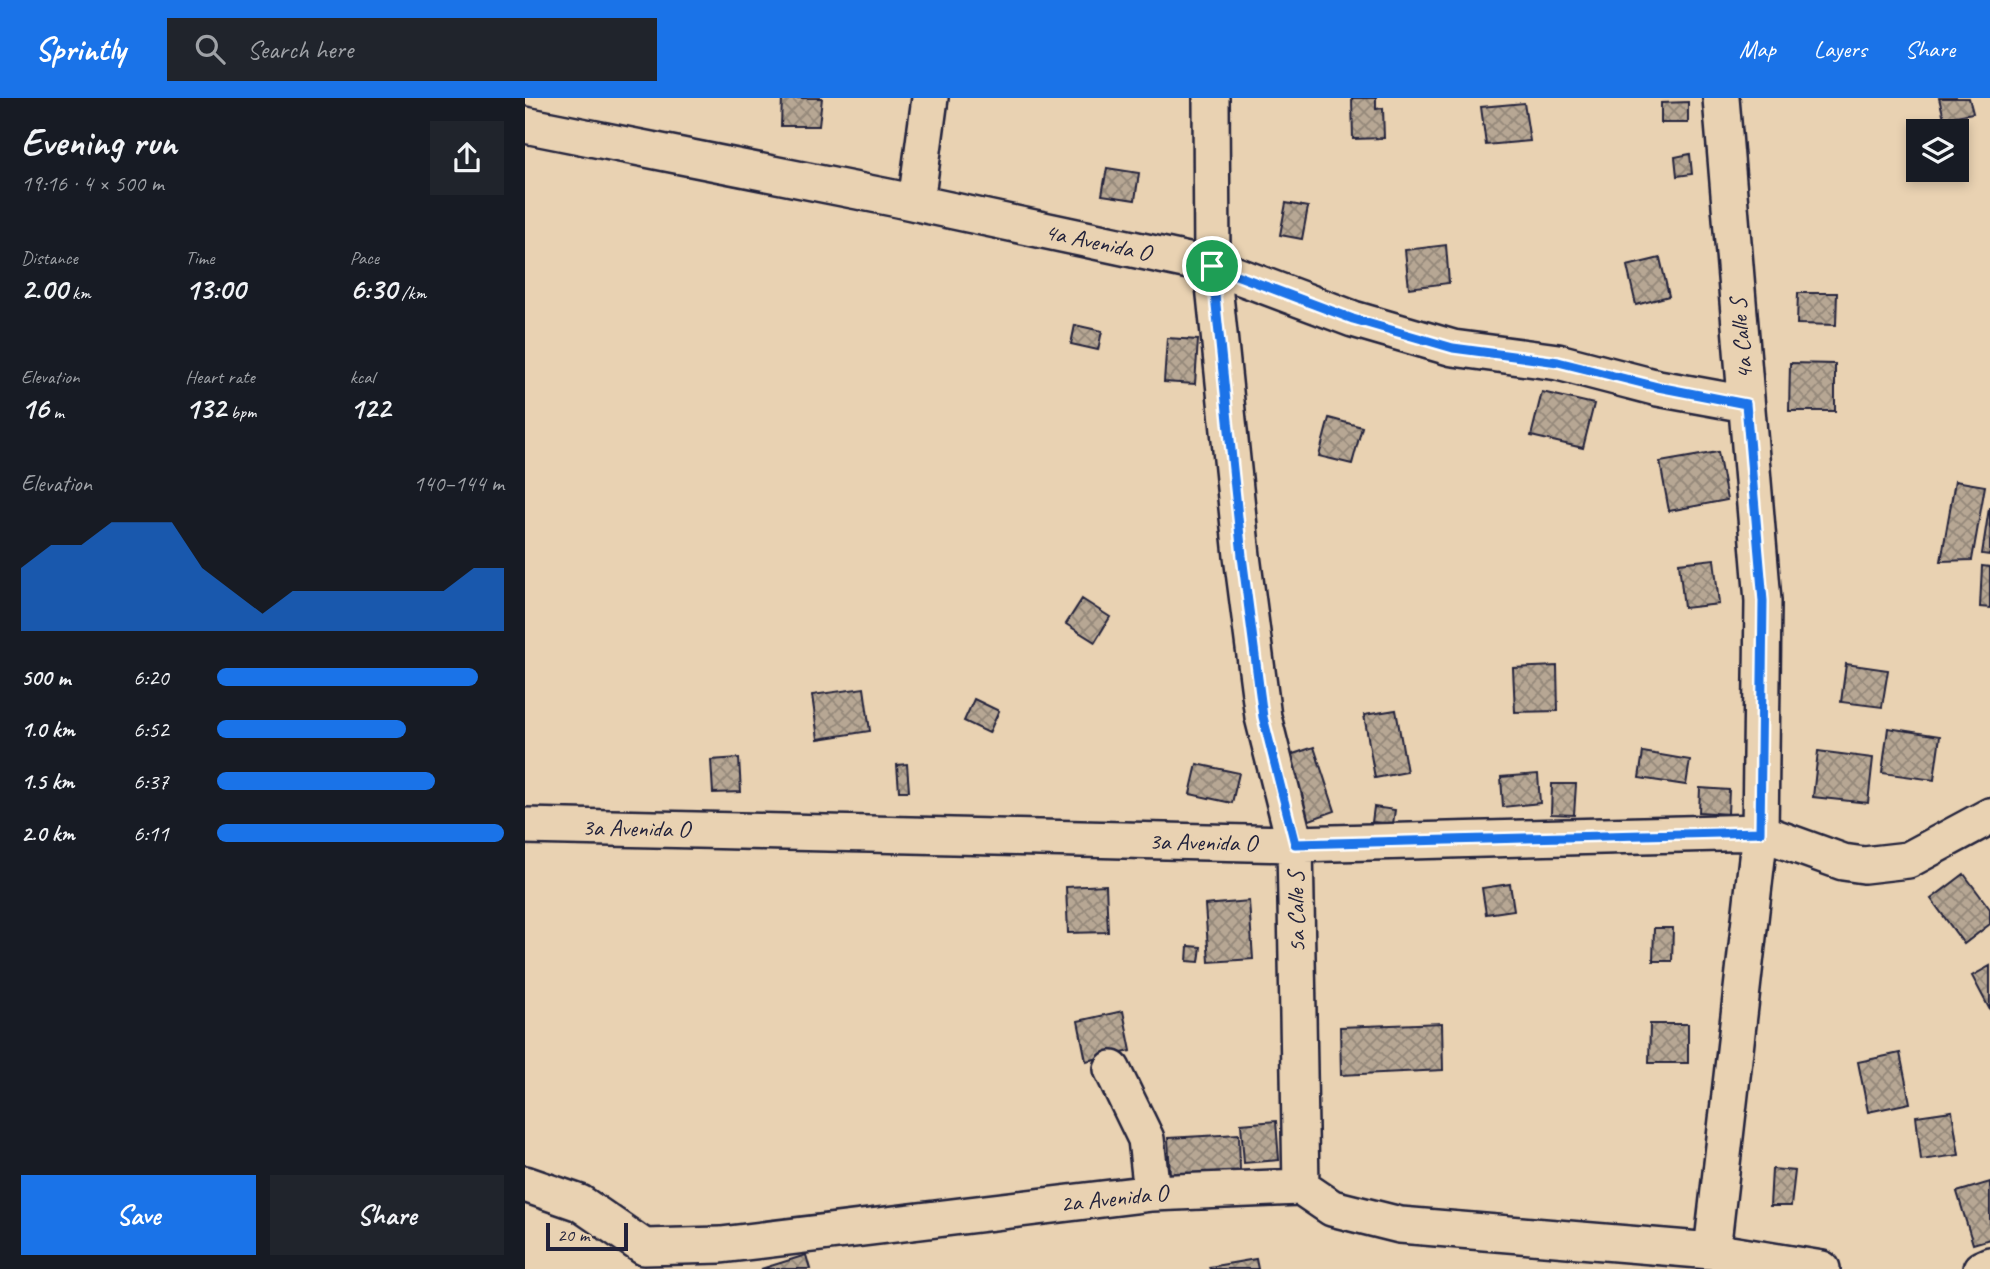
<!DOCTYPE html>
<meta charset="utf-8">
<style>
body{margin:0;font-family:Caveat,sans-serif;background:#20242c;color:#f1f3f6;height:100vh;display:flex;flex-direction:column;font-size:26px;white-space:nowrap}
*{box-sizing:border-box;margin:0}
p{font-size:23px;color:#9ea1a6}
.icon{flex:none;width:38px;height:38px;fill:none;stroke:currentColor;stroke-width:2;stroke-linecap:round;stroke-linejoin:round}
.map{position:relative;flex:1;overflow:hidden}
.sheet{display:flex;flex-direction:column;background:#171b24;width:525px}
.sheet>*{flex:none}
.buttons{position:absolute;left:1381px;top:21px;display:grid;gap:14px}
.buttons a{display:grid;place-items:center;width:63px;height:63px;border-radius:0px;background:#171b24;box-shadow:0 4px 10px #0003;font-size:35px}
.scale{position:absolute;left:21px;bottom:18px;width:82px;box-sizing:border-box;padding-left:7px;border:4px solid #22223b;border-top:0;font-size:19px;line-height:24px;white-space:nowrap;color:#22223b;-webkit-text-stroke:5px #e9d2b2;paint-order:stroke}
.pin{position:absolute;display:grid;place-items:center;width:60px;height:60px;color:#fff;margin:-30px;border:4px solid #fff;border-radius:50%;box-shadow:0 2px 7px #0007}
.round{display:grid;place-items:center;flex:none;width:74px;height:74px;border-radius:0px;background:#20242c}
.summary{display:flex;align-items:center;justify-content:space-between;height:119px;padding:0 21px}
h1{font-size:38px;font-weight:700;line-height:52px}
.figures{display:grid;grid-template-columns:repeat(3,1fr);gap:10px;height:119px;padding:7px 21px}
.figures div{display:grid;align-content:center}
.figures b{font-size:30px;font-weight:700}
.figures small{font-size:19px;font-weight:400}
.figures p{font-size:19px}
.chart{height:196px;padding:14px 21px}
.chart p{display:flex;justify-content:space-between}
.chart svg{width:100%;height:126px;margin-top:7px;fill:#1a73e8;opacity:.7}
.cta{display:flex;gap:14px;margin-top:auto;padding:14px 21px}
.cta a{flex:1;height:80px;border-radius:0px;background:#1a73e8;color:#fff;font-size:28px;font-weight:700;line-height:80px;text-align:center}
.cta a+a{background:#20242c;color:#f1f3f6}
ul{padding:0 21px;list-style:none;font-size:23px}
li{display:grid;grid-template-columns:112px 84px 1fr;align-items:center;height:52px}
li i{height:18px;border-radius:9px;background:#1a73e8}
header{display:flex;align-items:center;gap:42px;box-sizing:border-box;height:98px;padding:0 35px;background:#1a73e8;color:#fff}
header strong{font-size:33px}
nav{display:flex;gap:38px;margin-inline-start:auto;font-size:24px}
.search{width:490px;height:63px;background:#20242c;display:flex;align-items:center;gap:18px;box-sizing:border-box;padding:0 24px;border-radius:0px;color:#9ea1a6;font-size:26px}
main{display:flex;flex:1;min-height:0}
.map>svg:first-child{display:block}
.building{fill:url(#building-cross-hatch);stroke:#22223b;stroke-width:2}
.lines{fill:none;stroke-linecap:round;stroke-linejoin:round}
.minor-casing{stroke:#22223b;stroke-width:40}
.minor{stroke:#e9d2b2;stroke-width:35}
.route-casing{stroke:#fff;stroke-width:14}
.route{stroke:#1a73e8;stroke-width:9}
.labels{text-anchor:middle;stroke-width:7;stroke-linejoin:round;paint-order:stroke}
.street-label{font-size:24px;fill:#22223b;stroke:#e9d2b2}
</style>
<header>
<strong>Sprintly</strong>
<div class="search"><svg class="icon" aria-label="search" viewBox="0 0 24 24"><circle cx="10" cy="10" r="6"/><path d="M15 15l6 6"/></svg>Search here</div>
<nav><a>Map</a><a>Layers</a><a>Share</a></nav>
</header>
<main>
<section class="sheet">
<div class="summary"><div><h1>Evening run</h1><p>19:16 · 4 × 500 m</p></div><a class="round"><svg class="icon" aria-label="share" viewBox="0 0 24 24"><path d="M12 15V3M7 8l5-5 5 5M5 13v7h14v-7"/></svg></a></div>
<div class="figures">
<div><p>Distance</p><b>2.00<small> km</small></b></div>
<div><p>Time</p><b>13:00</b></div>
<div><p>Pace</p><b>6:30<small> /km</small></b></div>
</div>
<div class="figures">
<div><p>Elevation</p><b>16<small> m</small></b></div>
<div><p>Heart rate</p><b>132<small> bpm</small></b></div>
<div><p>kcal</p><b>122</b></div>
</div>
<div class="chart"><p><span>Elevation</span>140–144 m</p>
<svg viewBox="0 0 160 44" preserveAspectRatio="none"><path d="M0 44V22L10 14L20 14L30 6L40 6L50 6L60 22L70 30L80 38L90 30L100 30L110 30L120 30L130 30L140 30L150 22L160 22V44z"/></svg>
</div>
<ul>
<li><b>500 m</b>6:20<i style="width:91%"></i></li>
<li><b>1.0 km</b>6:52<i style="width:66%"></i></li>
<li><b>1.5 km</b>6:37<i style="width:76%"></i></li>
<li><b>2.0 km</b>6:11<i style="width:100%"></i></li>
</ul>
<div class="cta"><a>Save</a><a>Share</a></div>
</section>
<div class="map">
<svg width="1465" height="1171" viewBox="0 0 1465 1171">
<defs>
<pattern id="building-cross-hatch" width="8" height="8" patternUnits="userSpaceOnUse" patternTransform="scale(1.75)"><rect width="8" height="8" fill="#b7a794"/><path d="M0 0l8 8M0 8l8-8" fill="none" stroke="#94887a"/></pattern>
</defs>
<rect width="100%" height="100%" fill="#e9d2b2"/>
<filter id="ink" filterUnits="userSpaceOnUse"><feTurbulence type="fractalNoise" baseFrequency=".0143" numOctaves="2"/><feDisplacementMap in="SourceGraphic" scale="14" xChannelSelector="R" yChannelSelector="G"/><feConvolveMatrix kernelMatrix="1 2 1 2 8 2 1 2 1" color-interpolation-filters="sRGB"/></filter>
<g filter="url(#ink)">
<!-- building -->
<path class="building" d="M257 0H297L294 28H256Z
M827 0H851V11L858 10 859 40 828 41Z
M1414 0H1444L1448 15 1419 20Z
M1163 4V25H1136V5Z
M999 5 1005 43 961 47 956 9Z
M1165 56 1167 76 1152 78 1150 59Z
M582 70 614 75 610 102 577 97Z
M761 105 783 109 777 141 755 137Z
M921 147 924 185 884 190 880 152Z
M1135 160 1144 198 1111 207 1102 168Z
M1273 195H1312L1311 227 1272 226Z
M550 227 577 233 573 252 546 246Z
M642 240 673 242 670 286 639 284Z
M1265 265 1310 266V313H1264Z
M1017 294 1069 306 1058 350 1006 338Z
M804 320 837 329 827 366 794 358Z
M1193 354 1202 402 1144 413 1135 364Z
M1430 383 1460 388 1447 462 1416 463Z
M1464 410H1465V457L1457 456Z
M1189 461 1194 506 1159 510 1154 465Z
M1457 468 1465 469V510L1455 509Z
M557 501 585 519 570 544 541 526Z
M1321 566 1363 572 1357 609 1316 604Z
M1032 568 1033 613 990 614 988 570Z
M339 590 345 633 293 641 287 597Z
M449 601 474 613 464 635 439 623Z
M871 612 882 674 850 680 839 617Z
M1363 630 1415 638 1409 682 1357 675Z
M789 649 810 713 782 723 762 658Z
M1293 653 1348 660 1343 705 1288 699Z
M1118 654 1165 662 1161 687 1114 680Z
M214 660 216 694 188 695 186 662Z
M382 666 384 693H374L372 667Z
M672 666 714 675 707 705 665 696Z
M1013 676 1015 705 978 709 976 679Z
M1027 686H1051L1049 717 1026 716Z
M1175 690 1204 692 1203 716 1174 714Z
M849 709 870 712 868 726 847 724Z
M1439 776 1465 811V826L1439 846 1406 801Z
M985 786 989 812 961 816 957 790Z
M581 787 583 834 543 835 541 789Z
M724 803 728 861 684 864 680 807Z
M1129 830H1148L1147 863H1128Z
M663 848 676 849 674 864 662 863Z
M1465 868V912L1447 878Z
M598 913 606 953 561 963 553 923Z
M917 925 918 972 816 977 815 929Z
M1125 926H1163V965H1124Z
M1375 955 1385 1005 1343 1014 1333 964Z
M1427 1013 1434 1057 1396 1062 1391 1018Z
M751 1023 754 1062 719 1065 716 1026Z
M714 1036 715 1073 645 1077 643 1040Z
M1247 1071 1270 1073 1266 1108H1245Z
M1465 1084V1141L1448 1146 1432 1094Z
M281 1157 285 1171H236Z
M731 1161 733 1171H685L684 1169Z"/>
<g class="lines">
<defs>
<path id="minor" d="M686 0 687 168 717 458 738 619 770 746 776 1089
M0 27 368 100 687 168 828 221 928 250 1033 264 1133 290 1221 306
M391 105 405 0
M0 728 770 746 1235 734 1318 764 1339 767 1383 762 1465 718
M587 971 621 1041 627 1095
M0 1086 55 1105 119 1149 196 1147 627 1095 776 1089 807 1110 875 1127 1187 1153 1297 1171
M1187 1153 1235 734 1238 503 1196 0
M1456 1171 1465 1167"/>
</defs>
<!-- minor casing -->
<use href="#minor" class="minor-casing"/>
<!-- minor -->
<use href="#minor" class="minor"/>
</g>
</g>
<g class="lines" filter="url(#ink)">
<defs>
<path id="route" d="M687 168 828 221 928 250 1033 264 1133 289 1221 306 1238 503 1235 734 770 746 738 619 717 458Z"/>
</defs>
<!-- route casing -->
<use href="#route" class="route-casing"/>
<!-- route -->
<use href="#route" class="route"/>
</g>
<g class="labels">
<!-- street labels -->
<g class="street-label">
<text transform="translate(573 144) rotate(12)" y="8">4a Avenida O</text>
<text transform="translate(1216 241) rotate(-95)" y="8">4a Calle S</text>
<text transform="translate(111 730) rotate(1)" y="8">3a Avenida O</text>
<text transform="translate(678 744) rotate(1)" y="8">3a Avenida O</text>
<text transform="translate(771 814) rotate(-91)" y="8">5a Calle S</text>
<text transform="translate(589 1100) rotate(-6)" y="8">2a Avenida O</text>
</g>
</g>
</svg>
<div class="buttons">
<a><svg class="icon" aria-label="layers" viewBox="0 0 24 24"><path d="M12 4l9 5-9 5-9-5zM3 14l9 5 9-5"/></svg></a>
</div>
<div class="scale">20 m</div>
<div class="pin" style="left:687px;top:168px;background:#1e9e55"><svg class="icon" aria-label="arrive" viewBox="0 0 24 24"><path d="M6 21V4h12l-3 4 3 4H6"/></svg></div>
</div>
</main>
